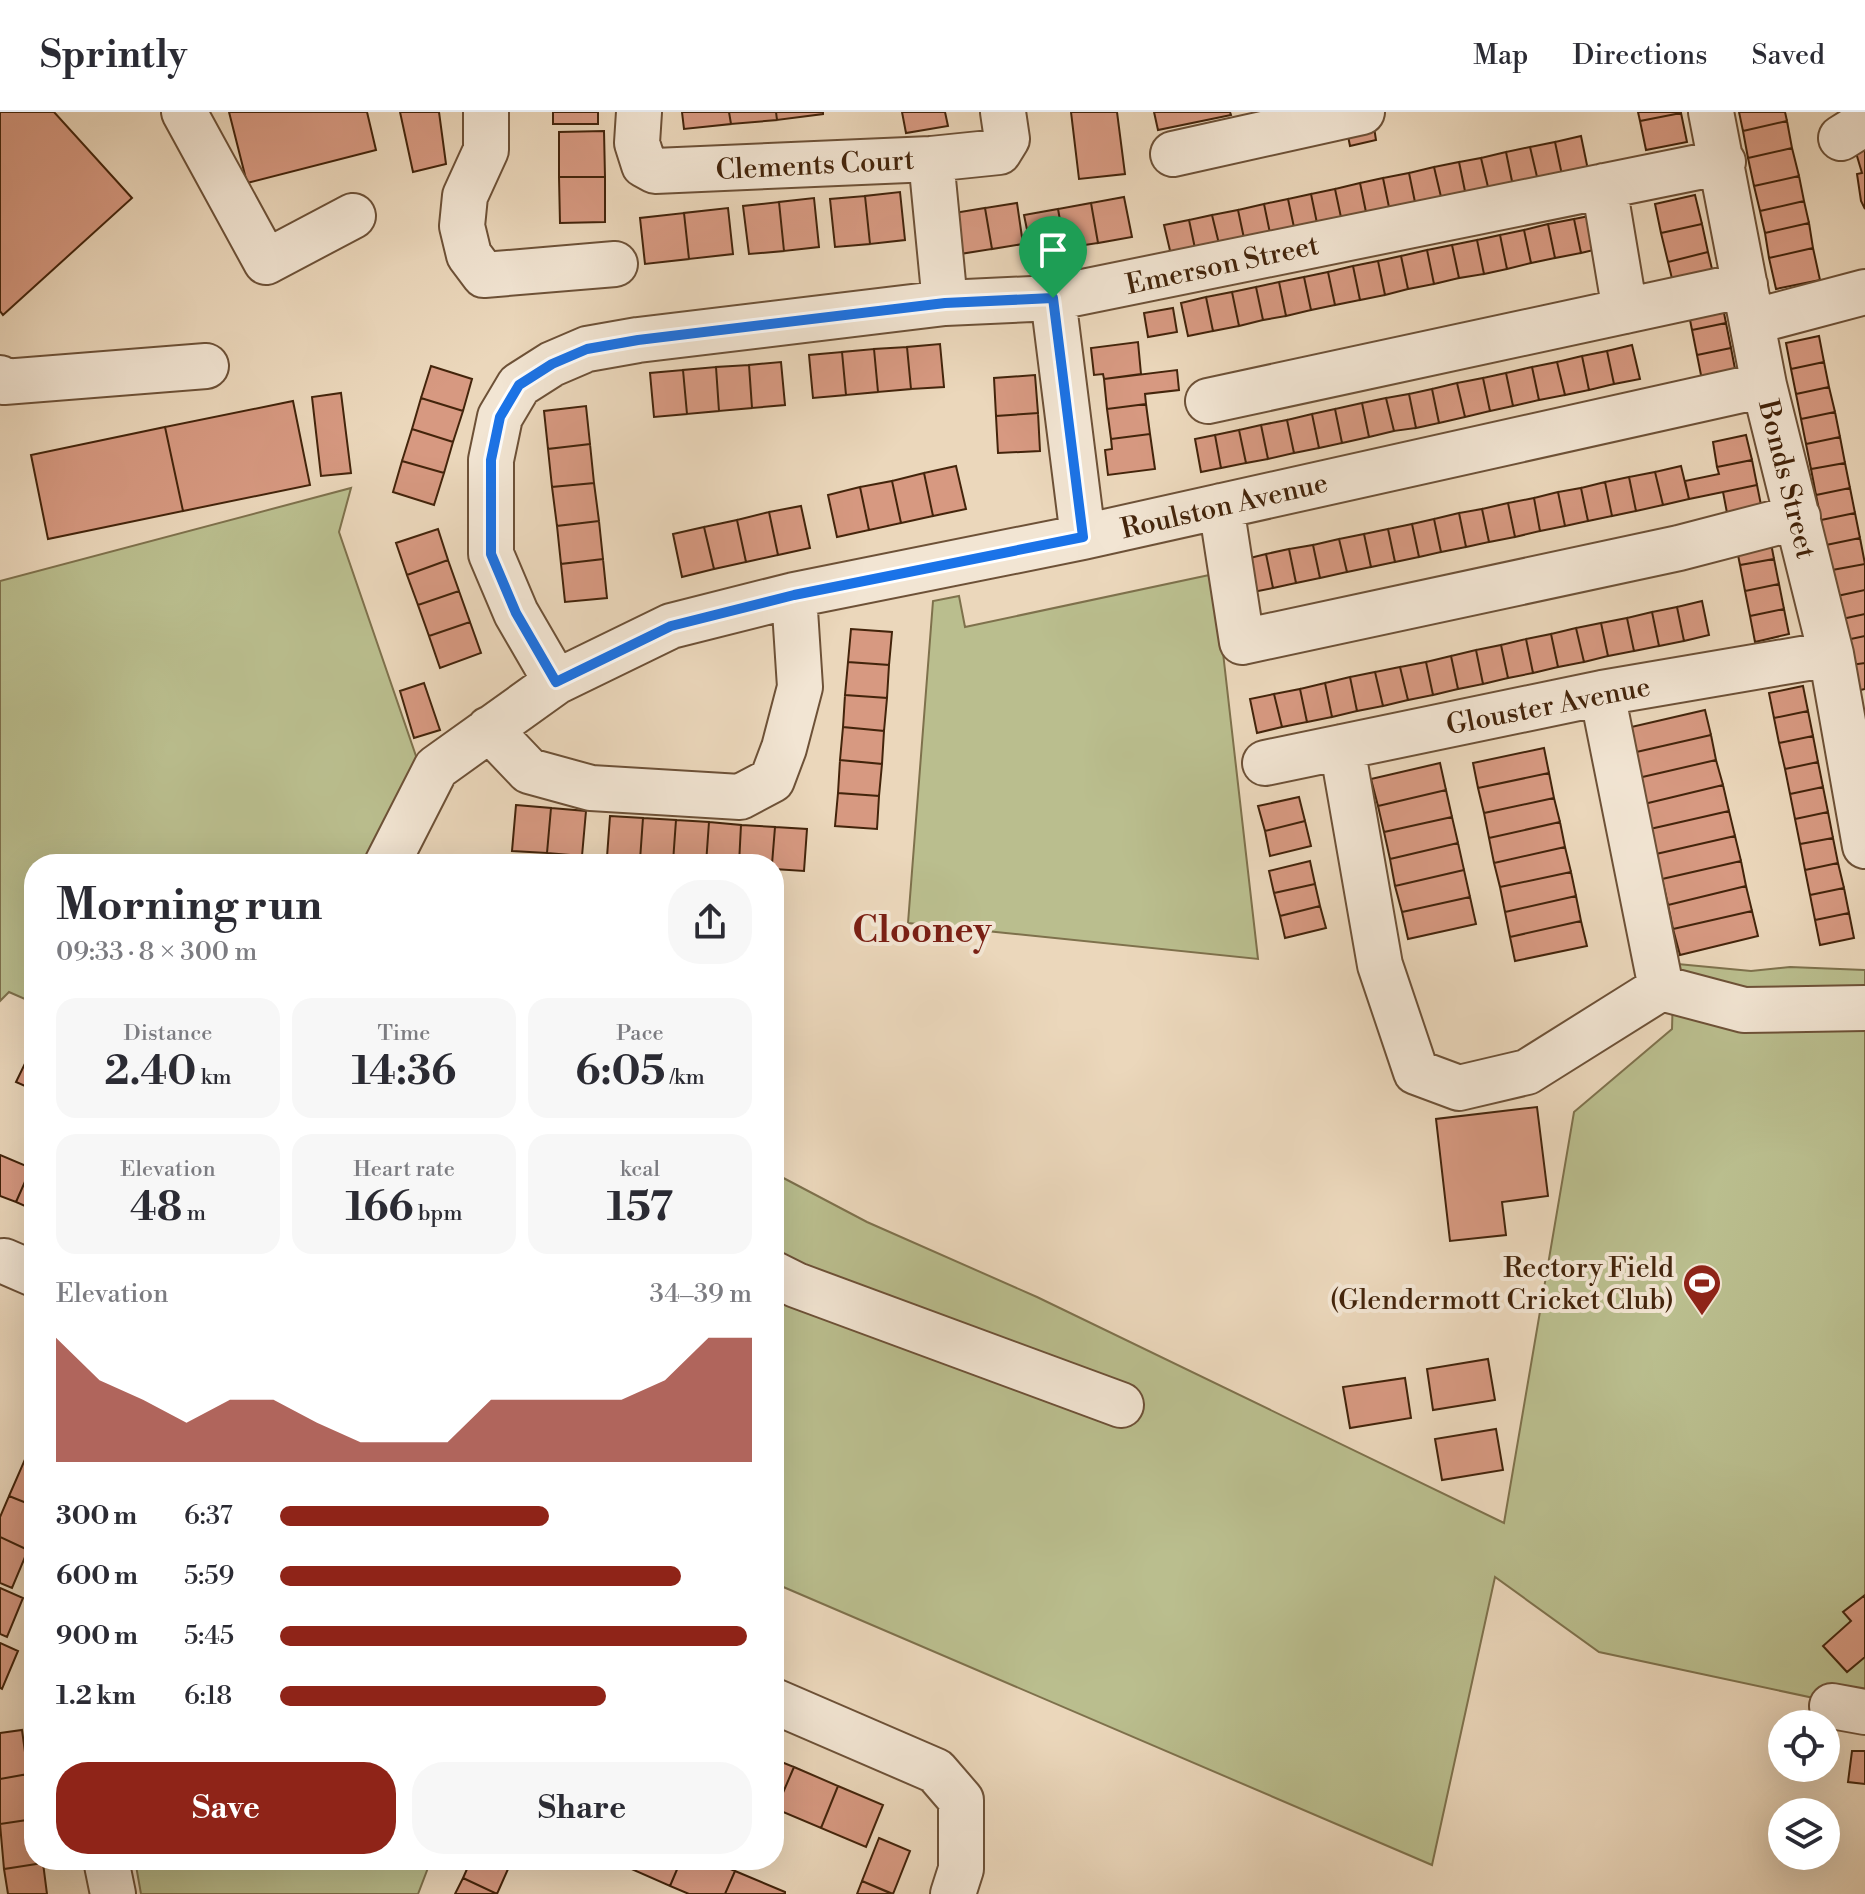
<!DOCTYPE html>
<meta charset="utf-8">
<style>
body{margin:0;font-family:"Libre Bodoni",serif;background:#f7f7f7;color:#2b2b33;height:100vh;display:flex;flex-direction:column;font-size:30px;white-space:nowrap}
*{box-sizing:border-box;margin:0}
p{font-size:26px;color:#7c7c81}
.icon{flex:none;width:44px;height:44px;fill:none;stroke:currentColor;stroke-width:2;stroke-linecap:round;stroke-linejoin:round}
.map{position:relative;flex:1;overflow:hidden}
.panel{position:absolute;left:24px;top:742px;width:760px;height:1016px;display:flex;flex-direction:column;background:#fff;border-radius:32px;box-shadow:0 8px 32px #0002}
.panel>*{flex:none}
.fabs{position:absolute;left:1768px;top:1598px;display:grid;gap:16px}
.fabs a{display:grid;place-items:center;width:72px;height:72px;border-radius:50%;background:#fff;box-shadow:0 8px 32px #0002;font-size:40px}
.pin{position:absolute;display:grid;place-items:center;width:68px;height:68px;color:#fff;margin:-82px -34px;border-radius:50% 50% 50% 0;rotate:-45deg;box-shadow:0 0 8px #0007}
.pin .icon{rotate:45deg}
.round{display:grid;place-items:center;flex:none;width:84px;height:84px;border-radius:32px;background:#f7f7f7}
.summary{display:flex;align-items:center;justify-content:space-between;height:136px;padding:0 32px}
h1{font-size:44px;font-weight:800;line-height:60px}
.stats{display:grid;grid-template-columns:repeat(3,1fr);gap:12px;height:136px;padding:8px 32px}
.stats div{display:grid;align-content:center;border-radius:20px;background:#f7f7f7;text-align:center}
.stats b{font-size:40px;font-weight:800}
.stats small{font-size:22px;font-weight:400}
.stats p{font-size:22px}
.chart{height:224px;padding:16px 32px}
.chart p{display:flex;justify-content:space-between}
.chart svg{width:100%;height:144px;margin-top:8px;fill:#8f2418;opacity:.7}
.button{display:flex;gap:16px;margin-top:auto;padding:16px 32px}
.button a{flex:1;height:92px;border-radius:32px;background:#8f2418;color:#fff;font-size:32px;font-weight:800;line-height:92px;text-align:center}
.button a+a{background:#f7f7f7;color:#2b2b33}
ul{padding:0 32px;list-style:none;font-size:26px}
li{display:grid;grid-template-columns:128px 96px 1fr;align-items:center;height:60px}
li i{height:20px;border-radius:10px;background:#8f2418}
header{display:flex;align-items:center;gap:48px;box-sizing:border-box;height:112px;padding:0 40px;background:#fff;border-bottom:2px solid #e1e1e2}
header strong{font-size:38px}
nav{display:flex;gap:44px;margin-inline-start:auto;font-size:28px}
.map>svg:first-child{display:block}
.green{fill:#babe8e;stroke:#7e714c;stroke-width:2}
.building{fill:#d79981;stroke:#43240b;stroke-width:2}
.lines{fill:none;stroke-linecap:round;stroke-linejoin:round}
.minor-casing{stroke:#6d5137;stroke-width:48}
.minor{stroke:#f2e5d3;stroke-width:44}
.route-casing{stroke:#fff;stroke-width:16}
.route{stroke:#1a73e8;stroke-width:10}
.labels{text-anchor:middle;stroke-width:8;stroke-linejoin:round;paint-order:stroke}
.street-label{font-size:28px;fill:#43240b;stroke:#f2e5d3}
.poi-label{font-size:28px;fill:#43240b;stroke:#f2e5d3;text-anchor:end}
.district-label{font-size:36px;font-weight:bold;fill:#7a1f14;stroke:#f2e5d3}
</style>
<header>
<strong>Sprintly</strong>
<nav><a>Map</a><a>Directions</a><a>Saved</a></nav>
</header>
<div class="map">
<svg width="1865" height="1782" viewBox="0 0 1865 1782">
<rect width="100%" height="100%" fill="#ebd7bb"/>
<filter id="stains"><feTurbulence type="fractalNoise" baseFrequency=".0025" numOctaves="4"/><feColorMatrix values="0 0 0 0 .2 0 0 0 0 .09 0 0 0 0 .02 0 0 0 .5 -.17"/></filter>
<radialGradient id="worn" r=".72"><stop offset=".6" stop-color="#630" stop-opacity="0"/><stop offset="1" stop-color="#630" stop-opacity=".3"/></radialGradient>
<!-- green -->
<path class="green" d="M351 376 339 420 417 647 364 752H34V891L9 880 0 889V469Z
M1214 462 1258 847 908 811 933 489 959 484 965 515Z
M1667 851 1751 859 1790 855 1865 858V1597L1599 1540 1495 1465 1432 1753 774 1471V1061L867 1110 1037 1185 1504 1411 1574 1000 1672 917 1673 881Z
M135 1748H431L418 1782H141Z"/>
<!-- building -->
<path class="building" d="M0 0H54L132 86 3 203 0 199Z
M229 0H367L376 38 247 71Z
M400 0H439L446 52 413 60Z
M553 0H598V12H553Z
M682 0H729L731 12 684 17Z
M729 0H776L777 8 731 12Z
M776 0H823V2L777 8Z
M902 0H945L948 14 906 21Z
M1071 0H1117L1125 62 1079 67Z
M1154 0H1230L1231 3 1158 18Z
M1638 0H1681V1L1640 9Z
M1739 0H1785L1787 9 1743 19Z
M1681 1 1687 30 1646 38 1640 9Z
M1373 9 1376 28 1350 34 1346 14Z
M1787 9 1792 36 1748 46 1743 19Z
M604 19 605 65H559V20Z
M1581 24 1588 58 1562 63 1555 30Z
M1865 27V97L1861 89 1857 62 1862 61 1854 34Z
M1555 30 1562 63 1538 69 1530 35Z
M1530 35 1538 69 1513 74 1506 40Z
M1792 36 1799 64 1754 74 1748 46Z
M1506 40 1513 74 1489 79 1481 46Z
M1481 46 1489 79 1466 84 1459 50Z
M1459 50 1466 84 1442 89 1434 55Z
M1434 55 1442 89 1416 95 1409 61Z
M1409 61 1416 95 1390 100 1383 66Z
M1799 64 1804 89 1760 99 1754 74Z
M559 65H605V110L560 111Z
M1383 66 1390 100 1367 105 1360 71Z
M1360 71 1367 105 1342 110 1335 77Z
M1335 77 1342 110 1318 116 1311 82Z
M900 80 905 128 870 132 865 84Z
M1311 82 1318 116 1295 120 1288 87Z
M1695 83 1702 112 1661 121 1655 92Z
M865 84 870 132 835 135 830 87Z
M1124 85 1132 125 1098 131 1091 91Z
M814 86 819 135 784 139 779 90Z
M1288 87 1295 120 1271 126 1264 92Z
M1804 89 1809 111 1765 121 1760 99Z
M779 90 784 139 749 142 743 94Z
M1017 91 1023 132 992 137 985 96Z
M1091 91 1098 131 1065 136 1058 97Z
M1264 92 1271 126 1245 131 1238 98Z
M728 96 733 142 689 147 684 101Z
M985 96 992 137 960 142 954 101Z
M1058 97 1065 136 1032 142 1024 103Z
M1238 98 1245 131 1220 136 1212 103Z
M684 101 689 147 645 152 640 106Z
M1599 102 1606 135 1581 141 1574 107Z
M1212 103 1220 136 1196 141 1189 108Z
M1574 107 1581 141 1555 146 1548 112Z
M1189 108 1196 141 1172 147 1164 113Z
M1809 111 1813 136 1769 146 1765 121Z
M1548 112 1555 146 1531 151 1524 118Z
M1702 112 1708 140 1668 150 1661 121Z
M1524 118 1531 151 1507 157 1500 123Z
M1500 123 1507 157 1484 162 1477 128Z
M1477 128 1484 162 1459 166 1452 133Z
M1452 133 1459 166 1434 172 1427 138Z
M1813 136 1820 168 1776 177 1769 146Z
M1427 138 1434 172 1408 177 1401 144Z
M1708 140 1716 174 1676 183 1668 150Z
M1401 144 1408 177 1385 183 1378 149Z
M1378 149 1385 183 1360 188 1353 154Z
M1353 154 1360 188 1335 193 1328 160Z
M1328 160 1335 193 1311 198 1304 165Z
M1304 165 1311 198 1286 204 1279 170Z
M1279 170 1286 204 1263 208 1256 175Z
M1256 175 1263 208 1239 214 1232 180Z
M1232 180 1239 214 1213 219 1206 185Z
M1206 185 1213 219 1188 224 1181 191Z
M1721 186 1726 211 1692 218 1687 193Z
M1173 196 1177 220 1148 225 1144 201Z
M1726 211 1731 236 1697 243 1692 218Z
M1819 224 1824 250 1791 257 1786 231Z
M1138 230 1141 262 1104 267 1103 262 1094 263 1091 236Z
M940 232 944 275 911 277 907 235Z
M1632 233 1640 267 1614 272 1607 239Z
M907 235 911 277 878 280 874 237Z
M1731 236 1736 262 1702 268 1697 243Z
M874 237 878 280 846 283 842 240Z
M1607 239 1614 272 1589 278 1582 244Z
M842 240 846 283 813 286 809 243Z
M1582 244 1589 278 1565 283 1557 250Z
M781 250 785 293 752 296 749 253Z
M1557 250 1565 283 1539 288 1532 255Z
M1824 250 1829 275 1796 282 1791 257Z
M749 253 752 296 719 299 716 255Z
M431 254 472 267 463 299 421 286Z
M716 255 719 299 687 302 683 258Z
M1532 255 1539 288 1513 294 1506 261Z
M683 258 687 302 654 305 650 261Z
M1177 258 1179 278 1145 282 1146 292 1107 297 1104 267Z
M1506 261 1513 294 1490 299 1483 266Z
M1035 263 1038 301 996 304 994 266Z
M1483 266 1490 299 1465 305 1457 271Z
M1457 271 1465 305 1439 311 1432 277Z
M1829 275 1835 300 1801 307 1796 282Z
M1432 277 1439 311 1416 316 1409 282Z
M341 281 351 361 321 364 312 285Z
M1409 282 1416 316 1394 319 1386 286Z
M421 286 463 299 453 330 412 317Z
M1386 286 1394 319 1369 325 1362 291Z
M293 289 310 373 183 399 165 315Z
M1362 291 1369 325 1342 331 1335 297Z
M1146 292 1150 322 1111 327 1107 297Z
M586 294 590 332 548 337 544 299Z
M1335 297 1342 331 1319 336 1312 302Z
M1835 300 1840 325 1806 332 1801 307Z
M1038 301 1040 339 998 341 996 304Z
M1312 302 1319 336 1294 341 1287 308Z
M1287 308 1294 341 1268 347 1261 313Z
M1261 313 1268 347 1246 351 1239 318Z
M165 315 183 399 48 427 31 343Z
M412 317 453 330 444 361 402 349Z
M1239 318 1246 351 1221 356 1215 323Z
M1150 322 1155 357 1108 363 1105 338 1112 337 1111 327Z
M1215 323 1221 356 1201 360 1195 327Z
M1746 323 1752 348 1717 355 1713 330Z
M1840 325 1845 351 1811 357 1806 332Z
M590 332 594 371 552 375 548 337Z
M1752 348 1757 373 1689 387 1685 369 1719 362 1717 355Z
M402 349 444 361 434 393 393 380Z
M1845 351 1850 376 1816 383 1811 357Z
M956 354 966 397 933 404 924 361Z
M1681 354 1689 387 1663 393 1655 360Z
M1655 360 1663 393 1636 399 1629 365Z
M924 361 933 404 901 411 892 369Z
M1629 365 1636 399 1612 404 1605 370Z
M892 369 901 411 869 418 860 375Z
M1605 370 1612 404 1588 409 1581 376Z
M594 371 599 409 557 414 552 375Z
M1757 373 1762 398 1728 406 1723 380Z
M860 375 869 418 837 425 828 383Z
M1581 376 1588 409 1565 414 1558 380Z
M1850 376 1855 401 1821 408 1816 383Z
M1558 380 1565 414 1540 419 1534 386Z
M1534 386 1540 419 1515 425 1508 391Z
M1508 391 1515 425 1489 430 1482 397Z
M801 394 810 436 778 443 769 400Z
M1482 397 1489 430 1466 435 1459 401Z
M769 400 778 443 746 450 737 408Z
M1459 401 1466 435 1441 440 1434 407Z
M1855 401 1860 426 1826 433 1821 408Z
M1434 407 1441 440 1419 445 1412 412Z
M737 408 746 450 714 457 704 415Z
M599 409 603 447 561 452 557 414Z
M1412 412 1419 445 1395 450 1388 417Z
M704 415 714 457 682 465 673 422Z
M438 417 448 448 407 463 396 431Z
M1388 417 1395 450 1371 455 1364 422Z
M1769 421 1774 447 1740 453 1735 428Z
M1364 422 1371 455 1347 460 1339 427Z
M1860 426 1865 452 1832 458 1826 433Z
M1339 427 1347 460 1320 466 1313 433Z
M1313 433 1320 466 1296 471 1289 437Z
M1289 437 1296 471 1273 476 1266 442Z
M1266 442 1273 476 1248 481 1242 448Z
M603 447 607 486 565 490 561 452Z
M1774 447 1779 472 1745 479 1740 453Z
M448 448 459 479 418 493 407 463Z
M1865 452V478L1837 484 1832 458Z
M1779 472 1784 497 1750 504 1745 479Z
M1865 478V502L1842 507 1837 484Z
M459 479 470 510 429 524 418 493Z
M1702 489 1709 523 1684 529 1677 495Z
M1677 495 1684 529 1659 534 1652 500Z
M1784 497 1789 522 1755 530 1750 504Z
M1652 500 1659 534 1634 539 1627 506Z
M1865 502V524L1846 528 1842 507Z
M1627 506 1634 539 1608 544 1601 511Z
M470 510 481 541 440 556 429 524Z
M1601 511 1608 544 1584 550 1576 516Z
M1576 516 1584 550 1558 555 1551 522Z
M851 517 892 520 889 553 848 550Z
M1551 522 1558 555 1533 561 1526 527Z
M1865 524V551L1851 553 1846 528Z
M1526 527 1533 561 1508 566 1501 533Z
M1501 533 1508 566 1483 572 1476 538Z
M1476 538 1483 572 1458 577 1451 544Z
M1451 544 1458 577 1433 583 1426 550Z
M848 550 889 553 887 586 845 583Z
M1426 550 1433 583 1408 588 1400 555Z
M1865 551V577L1856 579 1851 553Z
M1400 555 1408 588 1383 594 1375 560Z
M1375 560 1383 594 1357 599 1350 565Z
M1350 565 1357 599 1332 605 1325 571Z
M424 571 440 618 414 626 400 579Z
M1325 571 1332 605 1307 610 1300 577Z
M1803 574 1808 599 1774 606 1769 581Z
M1300 577 1307 610 1282 615 1274 582Z
M1274 582 1282 615 1257 621 1250 587Z
M845 583 887 586 884 619 843 615Z
M1705 598 1711 623 1632 641 1627 616Z
M1808 599 1813 624 1779 631 1774 606Z
M843 615 884 619 882 652 840 648Z
M1711 623 1716 648 1638 666 1632 641Z
M1813 624 1818 650 1785 657 1779 631Z
M1544 636 1549 661 1478 676 1473 651Z
M840 648 882 652 879 684 838 681Z
M1716 648 1723 673 1644 692 1638 666Z
M1818 650 1823 675 1790 682 1785 657Z
M1440 651 1446 678 1378 694 1371 667Z
M1549 661 1554 686 1484 701 1478 676Z
M1723 673 1729 699 1650 717 1644 692Z
M1823 675 1828 700 1795 707 1790 682Z
M1446 678 1452 705 1384 720 1378 694Z
M838 681 879 684 877 717 835 714Z
M1299 685 1305 709 1265 719 1258 694Z
M1554 686 1560 710 1489 726 1484 701Z
M516 693 551 696 547 741 512 739Z
M551 696 586 699 582 744 547 741Z
M1729 699 1735 724 1656 742 1650 717Z
M1828 700 1833 726 1800 732 1795 707Z
M610 704 643 706 640 748 607 745Z
M1452 705 1458 731 1390 747 1384 720Z
M643 706 676 708 673 750 640 748Z
M676 708 709 710 706 752 673 750Z
M1305 709 1311 734 1270 744 1265 719Z
M709 710 741 713 739 752H706Z
M1560 710 1565 735 1494 751 1489 726Z
M741 713 775 715 772 752H739Z
M775 715 807 717 804 759 774 757 772 752Z
M1735 724 1741 749 1662 767 1656 742Z
M1833 726 1838 751 1805 758 1800 732Z
M1458 731 1464 758 1395 774 1390 747Z
M1565 735 1571 760 1500 775 1494 751Z
M1310 749 1315 772 1274 781 1269 759Z
M1741 749 1746 774 1668 793 1662 767Z
M1838 751 1844 776 1810 783 1805 758Z
M1464 758 1470 785 1402 800 1395 774Z
M1571 760 1576 784 1505 800 1500 775Z
M1315 772 1320 794 1280 804 1274 781Z
M1746 774 1752 799 1673 817 1668 793Z
M1844 776 1849 801 1815 808 1810 783Z
M1576 784 1581 809 1510 825 1505 800Z
M1470 785 1476 812 1408 827 1402 800Z
M1320 794 1326 816 1285 826 1280 804Z
M1752 799 1758 824 1680 843 1673 817Z
M1849 801 1854 826 1820 833 1815 808Z
M1581 809 1587 834 1515 849 1510 825Z
M34 933V978L16 970Z
M1537 995 1548 1084 1502 1090 1506 1123 1450 1129 1436 1007Z
M0 1043 31 1056 16 1090 0 1084Z
M31 1056 34 1057V1098L16 1090Z
M1488 1247 1495 1288 1433 1298 1427 1257Z
M1405 1266 1411 1306 1350 1316 1343 1275Z
M1496 1317 1503 1358 1442 1368 1435 1327Z
M26 1345 34 1349V1394L9 1384Z
M9 1384 34 1394V1424L28 1438 0 1425V1405Z
M0 1425 28 1438 12 1476 0 1471Z
M0 1476 23 1486 7 1525 0 1522Z
M1865 1483V1545L1847 1560 1823 1534 1851 1509 1843 1500Z
M0 1531 18 1539 2 1577 0 1576Z
M22 1618 28 1662 0 1667V1621Z
M1852 1639H1865V1672L1848 1670Z
M774 1647 794 1655 776 1697 774 1696Z
M794 1655 838 1674 821 1716 776 1697Z
M28 1662 34 1707 0 1712V1667Z
M838 1674 883 1693 866 1735 821 1716Z
M34 1707V1748H42L43 1751 4 1757 0 1712Z
M879 1726 910 1739 893 1782 862 1769Z
M471 1748H512L497 1782 463 1766Z
M621 1748H681L670 1774 620 1752Z
M681 1748H710L735 1759 725 1782H689L670 1774Z
M43 1751 47 1782H8L4 1757Z
M735 1759 785 1780V1782H725Z
M463 1766 497 1782H455Z
M862 1769 892 1782H857Z"/>
<g class="lines">
<defs>
<path id="minor" d="M184 0 266 150 353 104
M486 0V38L465 84 462 114 469 143 484 163 615 152
M639 0 637 31 644 53 655 59 931 47 999 40 1007 27 1003 0
M1711 0 1764 273 1831 542 1865 734
M1841 26 1865 11
M1173 42 1362 0
M931 47 945 191
M1604 74 1625 199
M1053 186 1083 425
M1752 210 1865 180
M0 266 4 270 206 254
M1208 289 1745 173
M1221 394 1242 530 1679 436 1798 405
M556 570 516 501 491 442V348L500 305 519 273 552 252 587 237 638 228 945 191 1053 186 1723 50
M1602 581 1661 876
M489 617 529 659 591 676 740 685 772 668 784 636 800 575 794 483
M1342 635 1380 853 1416 960 1459 976 1527 960 1661 876 1744 898 1865 896
M1265 651 1602 581 1831 542
M387 752 436 656 556 570 671 514 794 483 1083 425 1764 273
M4 1149 34 1162
M774 1162 796 1173 1121 1293
M774 1589 936 1659 961 1688V1757L953 1782
M1832 1594 1865 1600
M106 1748 113 1782"/>
</defs>
<!-- minor casing -->
<use href="#minor" class="minor-casing"/>
<!-- minor -->
<use href="#minor" class="minor"/>
</g>
<g class="lines">
<defs>
<path id="route" d="M1053 186 1083 425 794 483 671 514 556 570 516 501 491 442V348L500 305 519 273 552 252 587 237 638 228 945 191Z"/>
</defs>
<!-- route casing -->
<use href="#route" class="route-casing"/>
<!-- route -->
<use href="#route" class="route"/>
</g>
<!-- icons -->
<defs>
<symbol id="stadium-pin" viewBox="-11 -11 22 30"><path d="M0 17L-7.5 6A9.5 9.5 0 1 1 7.5 6Z" fill="#8f2418" stroke="#f2e5d3"/><path d="M0-5a6.5 5 0 1 0 0 10a6.5 5 0 1 0 0-10ZM-3.5-1.8h7v3.6h-7Z" fill="#fff"/></symbol>
</defs>
<g fill-rule="evenodd">
<use href="#stadium-pin" x="1680" y="1149" width="44" height="60"/>
</g>
<g class="labels">
<!-- street labels -->
<g class="street-label">
<text transform="translate(815 52) rotate(-3)" y="10">Clements Court</text>
<text transform="translate(1222 152) rotate(-12)" y="10">Emerson Street</text>
<text transform="translate(1788 367) rotate(76)" y="10">Bonds Street</text>
<text transform="translate(1224 393) rotate(-13)" y="10">Roulston Avenue</text>
<text transform="translate(1548 593) rotate(-11)" y="10">Glouster Avenue</text>
</g>
<!-- poi labels -->
<g class="poi-label">
<text x="1674" y="1165">Rectory Field<tspan x="1674" dy="32">(Glendermott Cricket Club)</tspan></text>
</g>
<!-- district labels -->
<g class="district-label">
<text x="922" y="830">Clooney</text>
</g>
</g>
<rect width="100%" height="100%" filter="url(#stains)"/>
<rect width="100%" height="100%" fill="url(#worn)"/>
</svg>
<div class="fabs">
<a><svg class="icon" aria-label="locate" viewBox="0 0 24 24"><circle cx="12" cy="12" r="6"/><path d="M12 2v4M12 18v4M2 12h4M18 12h4"/></svg></a>
<a><svg class="icon" aria-label="layers" viewBox="0 0 24 24"><path d="M12 4l9 5-9 5-9-5zM3 14l9 5 9-5"/></svg></a>
</div>
<div class="pin" style="left:1053px;top:186px;background:#1e9e55"><svg class="icon" aria-label="arrive" viewBox="0 0 24 24"><path d="M6 21V4h12l-3 4 3 4H6"/></svg></div>
<section class="panel">
<div class="summary"><div><h1>Morning run</h1><p>09:33 · 8 × 300 m</p></div><a class="round"><svg class="icon" aria-label="share" viewBox="0 0 24 24"><path d="M12 15V3M7 8l5-5 5 5M5 13v7h14v-7"/></svg></a></div>
<div class="stats">
<div><p>Distance</p><b>2.40<small> km</small></b></div>
<div><p>Time</p><b>14:36</b></div>
<div><p>Pace</p><b>6:05<small> /km</small></b></div>
</div>
<div class="stats">
<div><p>Elevation</p><b>48<small> m</small></b></div>
<div><p>Heart rate</p><b>166<small> bpm</small></b></div>
<div><p>kcal</p><b>157</b></div>
</div>
<div class="chart"><p><span>Elevation</span>34–39 m</p>
<svg viewBox="0 0 160 44" preserveAspectRatio="none"><path d="M0 44V6L10 19L20 25L30 32L40 25L50 25L60 32L70 38L80 38L90 38L100 25L110 25L120 25L130 25L140 19L150 6L160 6V44z"/></svg>
</div>
<ul>
<li><b>300 m</b>6:37<i style="width:57%"></i></li>
<li><b>600 m</b>5:59<i style="width:85%"></i></li>
<li><b>900 m</b>5:45<i style="width:99%"></i></li>
<li><b>1.2 km</b>6:18<i style="width:69%"></i></li>
</ul>
<div class="button"><a>Save</a><a>Share</a></div>
</section>
</div>
